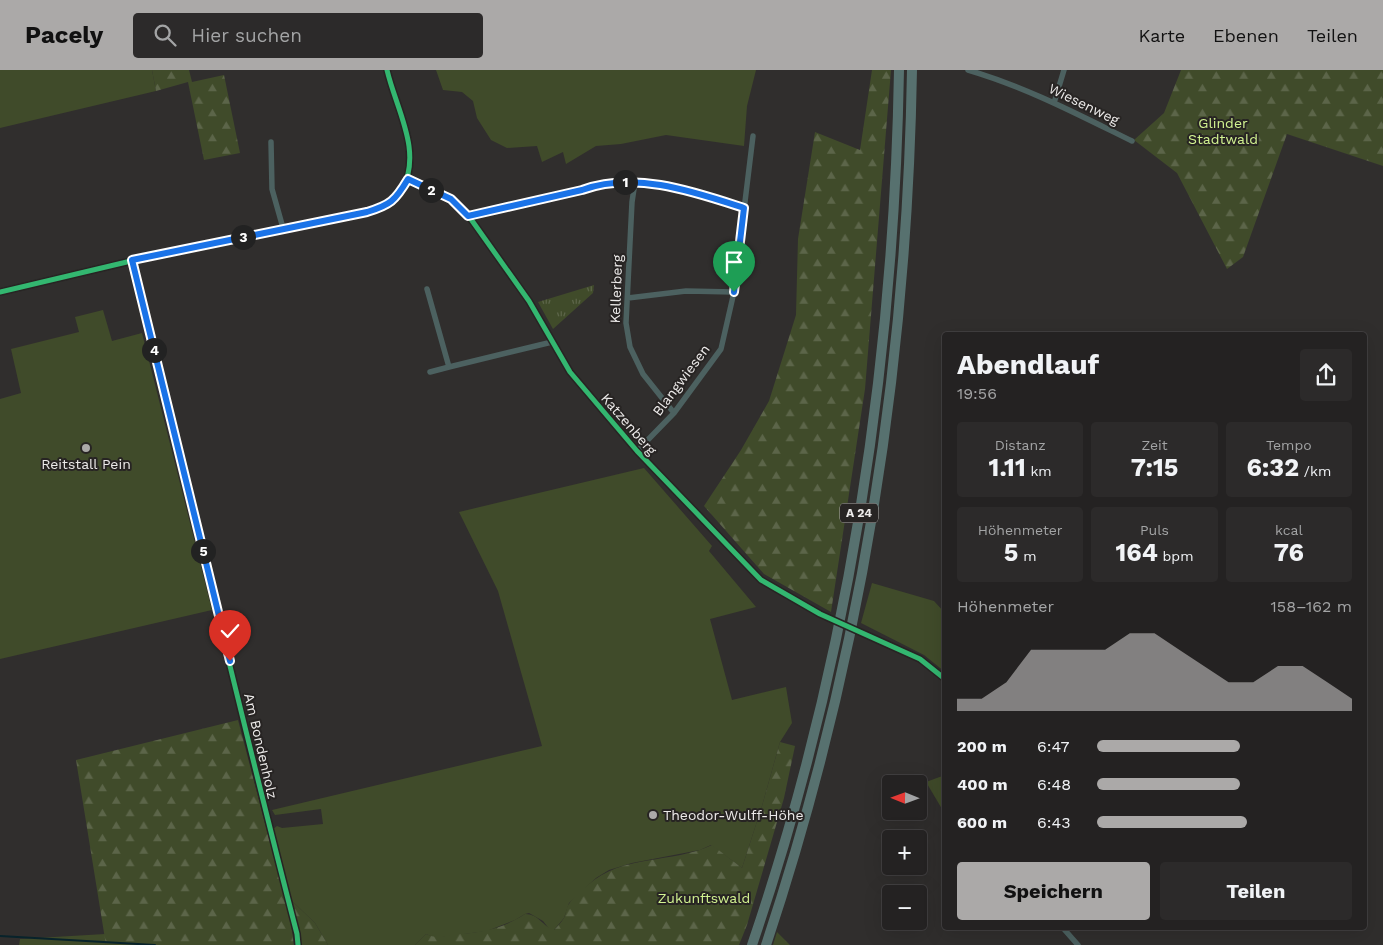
<!DOCTYPE html>
<html lang="de">
<meta charset="utf-8">
<style>
body{margin:0;font-family:"Work Sans",sans-serif;background:#2c2a2a;color:#f1f3f6;height:100vh;display:flex;flex-direction:column;font-size:19px;white-space:nowrap}
*{box-sizing:border-box;margin:0}
p{font-size:16px;color:#a3a4a5}
.icon{flex:none;width:28px;height:28px;fill:none;stroke:currentColor;stroke-width:2;stroke-linecap:round;stroke-linejoin:round}
.map{position:relative;flex:1;overflow:hidden}
.details{position:absolute;left:942px;top:262px;width:425px;height:598px;display:flex;flex-direction:column;background:#242222;border-radius:5px;box-shadow:0 5px 20px #0002,0 0 0 1px #413f40}
.details>*{flex:none}
.needle{width:32px;rotate:271deg}
.tools{position:absolute;left:882px;top:705px;display:grid;gap:10px}
.tools a{display:grid;place-items:center;width:45px;height:45px;border-radius:5px;background:#242222;box-shadow:0 5px 20px #0002,0 0 0 1px #413f40;font-size:25px}
.pin{position:absolute;display:grid;place-items:center;width:42px;height:42px;color:#fff;margin:-51px -21px;border-radius:50% 50% 50% 0;rotate:-45deg;box-shadow:0 0 5px #0007}
.pin .icon{rotate:45deg}
.km{position:absolute;width:25px;height:25px;margin:-12px;border-radius:50%;background:#222;color:#fff;font-size:14px;line-height:25px;text-align:center}
.round{display:grid;place-items:center;flex:none;width:52px;height:52px;border-radius:5px;background:#2c2a2a}
.overview{display:flex;align-items:center;justify-content:space-between;height:85px;padding:0 15px}
h1{font-size:28px;font-weight:700;line-height:38px}
.metrics{display:grid;grid-template-columns:repeat(3,1fr);gap:8px;height:85px;padding:5px 15px}
.metrics div{display:grid;align-content:center;border-radius:5px;background:#2c2a2a;text-align:center}
.metrics b{font-size:25px;font-weight:700}
.metrics small{font-size:14px;font-weight:400}
.metrics p{font-size:14px}
.chart{height:140px;padding:10px 15px}
.chart p{display:flex;justify-content:space-between}
.chart svg{width:100%;height:90px;margin-top:5px;fill:#aba9a8;opacity:.7}
.button{display:flex;gap:10px;margin-top:auto;padding:10px 15px}
.button a{flex:1;height:58px;border-radius:5px;background:#aba9a8;color:#111;font-size:20px;font-weight:700;line-height:58px;text-align:center}
.button a+a{background:#2c2a2a;color:#f1f3f6}
ul{padding:0 15px;list-style:none;font-size:16px}
li{display:grid;grid-template-columns:80px 60px 1fr;align-items:center;height:38px}
li i{height:12px;border-radius:6px;background:#aba9a8}
header{display:flex;align-items:center;gap:30px;box-sizing:border-box;height:70px;padding:0 25px;background:#aba9a8;color:#111}
header strong{font-size:24px}
nav{display:flex;gap:28px;margin-inline-start:auto;font-size:18px}
.search{width:350px;height:45px;background:#2c2a2a;display:flex;align-items:center;gap:12px;box-sizing:border-box;padding:0 18px;border-radius:5px;color:#a3a4a5;font-size:19px}
.map>svg:first-child{display:block}
.grass{fill:#404b2a}
.forest{fill:url(#forest-firs)}
.park{fill:url(#park-tufts)}
.lines{fill:none;stroke-linecap:round;stroke-linejoin:round}
.stream{stroke:#08232b;stroke-width:2}
.minor{stroke:#4c6160;stroke-width:5.5}
.tertiary{stroke:#4c6160;stroke-width:7}
.motorway{stroke:#57716f;stroke-width:10}
.minor-bridge{stroke:#4c6160;stroke-width:5.5}
.cycleway-casing{stroke:#272423;stroke-width:8}
.cycleway{stroke:#33b770;stroke-width:5}
.route-casing{stroke:#fff;stroke-width:10}
.route{stroke:#1a73e8;stroke-width:6}
.poi-dot{fill:#aba9a8;stroke:#272423;stroke-width:2}
.labels{text-anchor:middle;stroke-width:4;stroke-linejoin:round;paint-order:stroke}
.shield{fill:#272423;stroke:#b2afae;stroke-width:1}
.shield-label{font-size:12px;font-weight:bold;fill:#edebea}
.street-label{font-size:14px;fill:#edebea;stroke:#272423}
.park-label{font-size:14px;fill:#d2f391;stroke:#272423}
.poi-label{font-size:14px;fill:#edebea;stroke:#272423}
</style>
<header>
<strong>Pacely</strong>
<div class="search"><svg class="icon" aria-label="search" viewBox="0 0 24 24"><circle cx="10" cy="10" r="6"/><path d="M15 15l6 6"/></svg>Hier suchen</div>
<nav><a>Karte</a><a>Ebenen</a><a>Teilen</a></nav>
</header>
<div class="map">
<svg width="1383" height="875" viewBox="0 0 1383 875">
<defs>
<pattern id="forest-firs" width="22" height="20" patternUnits="userSpaceOnUse" patternTransform="scale(1.25)"><rect width="22" height="20" fill="#404b2a"/><path d="M5 1l3.5 6h-7zM16 11l3.5 6h-7z" fill="#5c6549"/></pattern>
<pattern id="park-tufts" width="24" height="20" patternUnits="userSpaceOnUse" patternTransform="scale(1.25)"><rect width="24" height="20" fill="#404b2a"/><path d="M3 7l-1-3M5 7V3M7 7l1-3M15 17l-1-3M17 17v-4M19 17l1-3" fill="none" stroke="#5c6549"/></pattern>
</defs>
<rect width="100%" height="100%" fill="#302e2d"/>
<!-- grass -->
<path class="grass" d="M0 0H152L156 21 0 58Z
M436 0H756L747 36 744 76 666 65 621 74 596 76 566 94 563 82 542 92 537 76 507 78 491 70 477 48 473 31 462 22 443 20Z
M103 240 112 271 142 263 212 540 0 589V329L21 323 11 279 79 262 75 247Z
M644 398 712 476 709 481 756 537 710 549 732 630 786 617 792 653 780 672 762 736 742 798 711 775 700 780 632 793 609 800 596 808 569 833 564 848 554 860H550L543 851 529 843 525 844 515 850 487 861 442 867H433L426 864 415 875H328L315 853 292 831 273 759 277 756 282 758 323 754 321 739 275 745 272 740 542 676 498 521 459 442Z
M872 513 934 531 945 543V602L924 585 861 553Z
M945 705V744L926 712Z
M105 864 106 875H19L20 869Z"/>
<!-- forest -->
<path class="forest" d="M152 0H189L192 12 224 5 240 83 204 90 188 12 156 21Z
M872 0H891L865 319 831 542 764 504 704 436 741 380 769 331 796 245 798 169 815 62 860 80Z
M1181 0H1383V96L1287 64 1243 187 1227 199 1177 103 1134 70 1164 43Z
M238 650 291 853 294 875H106L76 690Z
M780 672 795 676 784 728 747 855 739 875H415L426 864C438 870 446 865 457 864 482 863 504 858 525 844 539 844 543 857 554 860 557 857 561 853 564 848 566 844 566 838 569 834 573 827 582 820 588 815 622 784 672 794 712 775L742 798 762 736Z
M292 831 315 853 328 875H301Z
M777 862 790 875H773Z"/>
<!-- park -->
<path class="park" d="M594 215 593 223 553 259 538 232Z"/>
<g class="lines">
<!-- stream -->
<path class="stream" d="M0 866 155 875"/>
<!-- minor -->
<path class="minor" d="M968 0C1026 17 1079 45 1132 71
M1054 33 1064 0
M271 72 272 119 283 158
M408 109 451 129 468 145 529 231 570 302 637 381 680 426 761 510 820 544
M635 112 632 132 626 253 630 277 643 304 674 343
M468 145 609 113 635 112 692 121 743 138
M131 191 214 523 261 726
M427 219 449 297 552 272
M628 228 686 221 734 222
M430 302 449 297
M637 381 674 343 721 279 734 222 753 66
M879 570 920 589 945 609
M264 735 297 864 298 875
M1063 858 1078 875"/>
<!-- tertiary -->
<path class="tertiary" d="M0 222 131 191 367 142C373 140 380 139 386 136 392 133 398 126 402 120 423 81 396 39 387 0"/>
<!-- motorway -->
<path class="motorway" d="M752 875C848 594 894 296 899 0
M766 875C860 593 907 297 912 0"/>
<!-- minor-bridge -->
<path class="minor-bridge" d="M820 544 879 570"/>
<defs>
<path id="cycleway" d="M408 109 451 129 468 145 529 231 570 302 637 381 761 510 820 544 920 589 945 609
M131 191C187 415 239 640 297 864L298 875
M0 222 131 191 367 142C373 140 380 139 386 136 392 133 398 126 402 120 423 81 396 39 387 0"/>
</defs>
<!-- cycleway casing -->
<use href="#cycleway" class="cycleway-casing"/>
<!-- cycleway -->
<use href="#cycleway" class="cycleway"/>
</g>
<g class="lines">
<defs>
<path id="route" d="M230 591 132 190 367 142C390 135 395 131 408 109L451 129 468 146 582 120C635 101 692 121 744 138L734 222"/>
</defs>
<!-- route casing -->
<use href="#route" class="route-casing"/>
<!-- route -->
<use href="#route" class="route"/>
</g>
<!-- markers -->
<g class="poi-dot">
<circle cx="86" cy="378" r="5"/>
<circle cx="653" cy="745" r="5"/>
</g>
<g class="labels">
<!-- shield labels -->
<rect class="shield" x="840" y="433.5" width="38" height="19" rx="4"/>
<g class="shield-label">
<text x="859" y="447">A 24</text>
</g>
<!-- street labels -->
<g class="street-label">
<text transform="translate(1084 34) rotate(26)" y="5">Wiesenweg</text>
<text transform="translate(616 219) rotate(-88)" y="5">Kellerberg</text>
<text transform="translate(681 310) rotate(-53)" y="5">Blangwiesen</text>
<text transform="translate(629 354) rotate(49)" y="5">Katzenberg</text>
<text transform="translate(261 676) rotate(77)" y="5">Am Bondenholz</text>
</g>
<!-- park labels -->
<g class="park-label">
<text x="1223" y="58">Glinder<tspan x="1223" dy="16">Stadtwald</tspan></text>
<text x="704" y="833">Zukunftswald</text>
</g>
<!-- poi labels -->
<g class="poi-label">
<text x="86" y="399">Reitstall Pein</text>
<text x="663" y="750" text-anchor="start">Theodor-Wulff-Höhe</text>
</g>
</g>
</svg>
<div class="tools">
<a><svg class="needle" viewBox="-14 -14 28 28"><path d="M0-13l5 13h-10z" fill="#e53935"/><path d="M0 13l5-13h-10z" fill="#a3a4a5"/></svg></a>
<a>+</a>
<a>−</a>
</div>
<div class="pin" style="left:734px;top:222px;background:#1e9e55"><svg class="icon" aria-label="arrive" viewBox="0 0 24 24"><path d="M6 21V4h12l-3 4 3 4H6"/></svg></div>
<div class="pin" style="left:230px;top:591px;background:#d93025"><svg class="icon" aria-label="check" viewBox="0 0 24 24"><path d="M5 12l5 5 9-10"/></svg></div>
<b class="km" style="left:625px;top:112px">1</b>
<b class="km" style="left:431px;top:120px">2</b>
<b class="km" style="left:243px;top:167px">3</b>
<b class="km" style="left:154px;top:280px">4</b>
<b class="km" style="left:203px;top:481px">5</b>
<section class="details">
<div class="overview"><div><h1>Abendlauf</h1><p>19:56</p></div><a class="round"><svg class="icon" aria-label="share" viewBox="0 0 24 24"><path d="M12 15V3M7 8l5-5 5 5M5 13v7h14v-7"/></svg></a></div>
<div class="metrics">
<div><p>Distanz</p><b>1.11<small> km</small></b></div>
<div><p>Zeit</p><b>7:15</b></div>
<div><p>Tempo</p><b>6:32<small> /km</small></b></div>
</div>
<div class="metrics">
<div><p>Höhenmeter</p><b>5<small> m</small></b></div>
<div><p>Puls</p><b>164<small> bpm</small></b></div>
<div><p>kcal</p><b>76</b></div>
</div>
<div class="chart"><p><span>Höhenmeter</span>158–162 m</p>
<svg viewBox="0 0 160 44" preserveAspectRatio="none"><path d="M0 44V38L10 38L20 30L30 14L40 14L50 14L60 14L70 6L80 6L90 14L100 22L110 30L120 30L130 22L140 22L150 30L160 38V44z"/></svg>
</div>
<ul>
<li><b>200 m</b>6:47<i style="width:56%"></i></li>
<li><b>400 m</b>6:48<i style="width:56%"></i></li>
<li><b>600 m</b>6:43<i style="width:59%"></i></li>
</ul>
<div class="button"><a>Speichern</a><a>Teilen</a></div>
</section>
</div>
